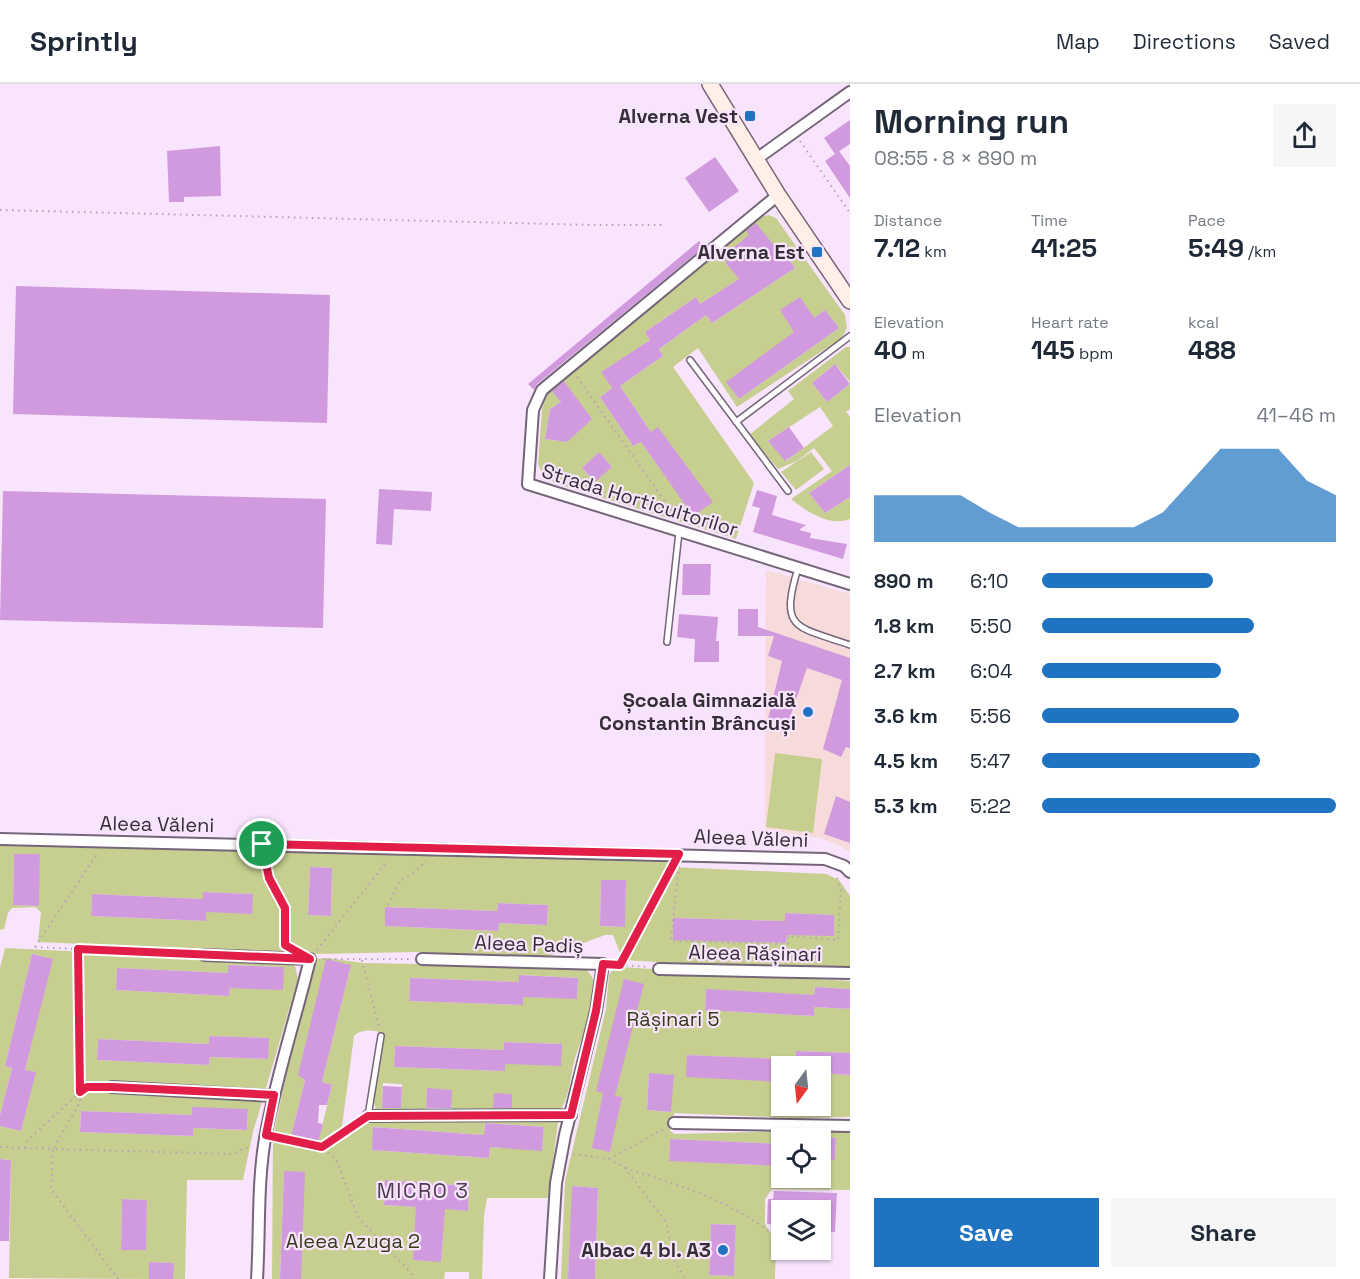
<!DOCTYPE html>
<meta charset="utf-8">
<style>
body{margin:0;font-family:"Space Grotesk",sans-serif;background:#f6f6f7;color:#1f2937;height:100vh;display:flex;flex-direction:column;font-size:22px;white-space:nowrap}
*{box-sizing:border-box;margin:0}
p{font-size:20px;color:#747a83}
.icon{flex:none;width:33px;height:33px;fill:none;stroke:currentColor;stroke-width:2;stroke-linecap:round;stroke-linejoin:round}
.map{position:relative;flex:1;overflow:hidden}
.drawer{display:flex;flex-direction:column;background:#fff;width:510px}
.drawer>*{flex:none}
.needle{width:39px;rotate:195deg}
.controls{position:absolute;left:771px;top:972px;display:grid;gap:12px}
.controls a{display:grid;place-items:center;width:60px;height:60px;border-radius:0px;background:#fff;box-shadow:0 2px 4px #0004;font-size:30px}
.pin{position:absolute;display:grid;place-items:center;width:51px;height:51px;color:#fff;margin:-26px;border:3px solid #fff;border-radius:50%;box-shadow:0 2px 6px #0007}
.round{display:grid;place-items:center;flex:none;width:63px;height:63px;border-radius:0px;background:#f6f6f7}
.overview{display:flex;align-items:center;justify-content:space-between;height:102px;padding:0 24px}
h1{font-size:33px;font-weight:700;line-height:45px}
.stats{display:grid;grid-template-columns:repeat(3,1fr);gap:9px;height:102px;padding:6px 24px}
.stats div{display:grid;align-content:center}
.stats b{font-size:26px;font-weight:700}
.stats small{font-size:16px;font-weight:400}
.stats p{font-size:16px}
.chart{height:168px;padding:12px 24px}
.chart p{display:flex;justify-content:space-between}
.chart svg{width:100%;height:108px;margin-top:6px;fill:#1f73c1;opacity:.7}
.primary-button{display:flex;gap:12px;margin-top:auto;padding:12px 24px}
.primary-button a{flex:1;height:69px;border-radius:0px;background:#1f73c1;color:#fff;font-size:24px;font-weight:700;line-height:69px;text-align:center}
.primary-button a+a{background:#f6f6f7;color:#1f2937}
ul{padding:0 24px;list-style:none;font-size:20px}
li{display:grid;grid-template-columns:96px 72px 1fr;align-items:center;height:45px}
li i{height:15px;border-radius:8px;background:#1f73c1}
header{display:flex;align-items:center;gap:36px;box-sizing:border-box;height:84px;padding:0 30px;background:#fff;border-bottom:2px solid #e0e1e3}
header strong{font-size:28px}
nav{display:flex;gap:33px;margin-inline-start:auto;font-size:21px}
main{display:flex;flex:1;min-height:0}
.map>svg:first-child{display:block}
.education{fill:#f6dbda}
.green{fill:#c6cf90;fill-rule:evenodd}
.building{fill:#d29ade}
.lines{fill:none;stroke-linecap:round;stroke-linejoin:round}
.lane-casing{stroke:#756579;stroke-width:8}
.street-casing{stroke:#756579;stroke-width:14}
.secondary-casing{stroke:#756579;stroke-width:18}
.path{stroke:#b2a3b5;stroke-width:2;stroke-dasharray:1.5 4.5;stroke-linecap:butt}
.lane{stroke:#fff;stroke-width:5}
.street{stroke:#fff;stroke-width:10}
.secondary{stroke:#ffefe6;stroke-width:15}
.route-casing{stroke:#fff;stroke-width:12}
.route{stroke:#e11d48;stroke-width:8}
.poi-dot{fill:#1f73c1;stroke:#f8e4fc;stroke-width:2}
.labels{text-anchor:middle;stroke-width:4.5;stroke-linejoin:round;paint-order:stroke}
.poi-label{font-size:20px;font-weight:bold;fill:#352e37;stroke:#f8e4fc;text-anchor:end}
.street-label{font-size:20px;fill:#352e37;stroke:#f8e4fc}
.park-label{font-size:20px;fill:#373b16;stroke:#f8e4fc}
.neighbourhood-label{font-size:21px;letter-spacing:1.5px;fill:#4b3c4f;stroke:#f8e4fc}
</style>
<header>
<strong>Sprintly</strong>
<nav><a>Map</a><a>Directions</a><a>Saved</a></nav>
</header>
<main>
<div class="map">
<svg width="850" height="1195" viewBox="0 0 850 1195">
<rect width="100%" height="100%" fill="#f8e4fc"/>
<!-- education -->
<path class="education" d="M766 486 850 510V767L821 754 765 746Z"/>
<!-- green -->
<path class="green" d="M769 131 776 134 845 231 847 244 842 254 737 323 698 264 673 283 754 399 736 455 557 400 543 392 538 380 542 325 547 310 571 287 759 133ZM783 167 795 184 712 239 706 231 659 265 663 272 620 302 651 348 693 431 641 358 633 362 600 313 612 304 602 288 650 256 645 248 696 213 700 220ZM825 226 839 244 739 315 727 298ZM556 311 592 335 572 337 568 358 545 355 550 325 561 318ZM599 368 612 383 594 398 582 384Z
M846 263H850V298L835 280 812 299 827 318 850 300V325L846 328 850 333V381L809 409 825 429 850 413V435C830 443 807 428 791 415L832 387 814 364 797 377 778 385 749 351 794 315 788 307ZM820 323 833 342 786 377 768 357Z
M811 368 824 385 796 406 781 388Z
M775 669 822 675 813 749 766 743Z
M0 759 660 773 672 783 826 790 839 796 850 812V889L623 876 613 851H605L546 873 415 868 314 870 38 858 41 828 35 823 12 824 8 829 4 845 0 846ZM14 770 40 771 38 822 13 821ZM310 783 332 784 331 832 308 831ZM601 796H626L624 843 600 842ZM204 808 253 810 206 828 205 837 91 832 92 810 203 815ZM498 819 548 821 547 841 499 839 498 847 385 842 386 823 497 827ZM785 829 834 831V851H787L786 859 673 855V834L785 837Z
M5 864 294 878 298 895 253 1048 243 1096H187L185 1195H173V1179L150 1178 149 1195 9 1194 11 1076 0 1075V1042L21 1047 35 989 25 986 52 875 32 870 5 982 12 984 0 1031V884ZM228 881 283 883 230 904 229 912 116 906 117 884 228 889ZM210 952 268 954V975L210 973 209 981 97 976 98 955 209 960ZM248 1026 247 1046 193 1044V1052L80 1048 81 1027 192 1031ZM122 1115 147 1116 145 1166 121 1165Z
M327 874 363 879 583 883C588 887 592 891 594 898 597 922 583 949 576 971 570 990 571 1008 561 1025L553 1028H386L376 1025 373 1016 384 951C376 945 361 945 354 952L341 1050 371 1038 388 1036 558 1038 548 1114H487L484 1132 482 1195H469V1188H445L444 1195H301L284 1087 280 1195H272L273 1053 306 897 313 875ZM351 881 322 998 332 1001 318 1059 291 1052 305 996ZM520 891 578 894 577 914 523 913 522 921 409 917 410 894 519 898ZM504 958 561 960 505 980 504 987 394 983 395 962 504 966ZM383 999 402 1000 401 1024 382 1023ZM427 1005 451 1006V1026H426ZM485 1039 544 1043 542 1066 490 1063 489 1074 372 1066 374 1043 484 1051ZM386 1096 469 1102 468 1126 384 1121ZM444 1127 441 1177 413 1176Z
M620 883 850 897V905L815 903 814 911 706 906 705 926 814 932V923L850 925V969L796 967 795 976 687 971 781 998 782 1022H820L821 989 850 991V1033L794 1034 674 1029 670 1047 675 1050 829 1046 850 1049V1106L772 1105 765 1115V1140L776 1157 775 1195H595L598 1104 573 1102 568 1195H561L565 1097 606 925 609 891 614 884ZM649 990 671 1028 647 1026ZM780 1051 836 1054 835 1075H821L820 1094H782L781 1073 779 1082 669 1076 670 1055 779 1060ZM711 1140 736 1141 734 1192 709 1191Z"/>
<!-- building -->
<path class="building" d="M850 36V60L838 68 839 67 850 82V114L825 77 835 70 824 54Z
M220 62 221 112 184 113V118H169L167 67Z
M715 73 739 107 709 128 685 94Z
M756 139 780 169 783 167 795 184 712 239 706 231 659 265 663 272 620 302 651 348 658 343 713 418 693 432 641 358 633 362 600 313 612 304 601 288 650 256 645 248 696 213 700 220 739 195 725 178 731 174 727 169 749 151 746 147Z
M699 157 704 163 537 300 534 306 528 300Z
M16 202 330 211 327 339 13 330Z
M800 213 814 234 825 226 839 244 739 315 726 298 794 248 780 226Z
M835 280 850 300 827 318 812 299Z
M564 297 592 335 567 358 545 355 550 325 561 318 552 307Z
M789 343 804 364 785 377 768 357Z
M599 368 612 383 595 398 582 384Z
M850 381V413L825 429 809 409Z
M379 405 432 408 431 427 394 425 392 461 376 460Z
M757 406 777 412 772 431 806 441 799 446 811 449 810 454 847 460 843 475 753 448 760 424 752 422Z
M3 407 326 415 323 544 0 536Z
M683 480H711L710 511H682Z
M738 525H758V543L850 574V664L846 663 841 673 823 665 842 596 807 584 787 642 768 635 782 577 768 572 774 552H738Z
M679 530 718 533 716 557H719V578H694L695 555 677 553Z
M836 712 850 718V759L824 750Z
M14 770H40L39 822 13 821Z
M310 783 332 784 331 832 308 831Z
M601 796H626L625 843 600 842Z
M203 808 253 810 252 830 206 828V837L91 832 92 810 203 815Z
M498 819 548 821 547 841 499 839 498 847 385 842V823L497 827Z
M785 829 834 831V852L787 851 786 859 673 856V834L785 837Z
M32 870 53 875 25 986 36 988 21 1047 0 1042V1031L12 984 5 982Z
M326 875 351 881 322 998 332 1001 327 1021H319L318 1039 323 1040 318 1059 291 1052 305 996 298 991Z
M228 881 284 883 283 906 230 904 229 912 116 906 117 884 228 889Z
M519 891 578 894 577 915 523 913V921L409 917 410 894 519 898Z
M624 895 644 900 615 1012 622 1013 610 1068 592 1064 603 1009 596 1007Z
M815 903 850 905V925L814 923V932L705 926 706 905 814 911Z
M209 952 269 954 268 975 210 973 209 981 97 976 98 955 209 960Z
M504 958 562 960 561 982 505 980V987L394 983 395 962 504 966Z
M796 967 850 969V991L820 989V982H795Z
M687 971 782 975V998L686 993Z
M649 989 674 991 671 1028 647 1026Z
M383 1002 402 1003 401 1024H382Z
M427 1004 452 1006 451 1024H426Z
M494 1009 512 1010V1024H493Z
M192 1023 248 1025 247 1046 193 1044V1052L80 1048 81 1027 192 1031Z
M485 1039 544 1043 542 1067 490 1063 489 1074 372 1066 373 1043 484 1051Z
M820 1053 836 1054 835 1076 820 1075Z
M670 1055 782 1060V1073L779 1082 669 1077Z
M0 1075 11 1076 9 1157H0Z
M284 1087 305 1088 301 1195H280Z
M385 1096 469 1102 468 1127 445 1125 441 1178 413 1176 416 1123 384 1121Z
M572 1102 598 1104 595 1195H568Z
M774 1107 837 1109 835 1148 820 1147V1126H782V1141L767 1140 768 1115H773Z
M122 1115 147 1116 146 1166H121Z
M711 1140 736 1141 734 1192 709 1191Z
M149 1178 174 1179 173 1195H149Z"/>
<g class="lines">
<defs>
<path id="lane" d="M690 276 788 407
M736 338 850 252
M798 484C779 547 796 542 850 561
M667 558 679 448
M368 1032 381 952"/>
<path id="street" d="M755 76 850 8
M778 111 542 306 533 326 528 400 850 500
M0 755 825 775 844 782 850 788
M204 871 310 875C296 933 277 990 266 1049 257 1096 260 1147 257 1195
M422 875 603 880 596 927 565 1051 556 1099 550 1195
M659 885 850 889
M112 1003 274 1012
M368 1032 571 1031
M674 1039 850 1042"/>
<path id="secondary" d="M710 0 778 111 850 217"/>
</defs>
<!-- lane casing -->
<use href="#lane" class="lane-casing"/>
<!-- street casing -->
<use href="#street" class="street-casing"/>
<!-- secondary casing -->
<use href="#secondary" class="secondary-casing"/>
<!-- path -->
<path class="path" d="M800 57 850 129
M0 126 590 141H664
M577 293 676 433
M264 772 269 794 284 824 285 861 288 862
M679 782 671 857 785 860H788V852L838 856 841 806 836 791
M388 821 401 795 411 791 426 777
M35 863 192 871
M35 863 97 770
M78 865 80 1018 53 1065 235 1070 243 1064H251
M317 866 388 776
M323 875H410
M362 876 379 943
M614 880 647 883
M620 881 672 782
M277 1054 322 1063 336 1075 358 1133 413 1191V1195
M323 1062 358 1039
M0 1063 53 1065 51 1105 118 1195
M26 1064 27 1057 80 1008 87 1003H101
M573 1070 609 1075 625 1084 666 1138 674 1176 685 1195
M609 1075 664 1045
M625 1084C687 1104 729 1115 782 1157
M793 1166 795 1167"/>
<!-- lane -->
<use href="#lane" class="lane"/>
<!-- street -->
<use href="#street" class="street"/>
<!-- secondary -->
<use href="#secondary" class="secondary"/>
</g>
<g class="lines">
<defs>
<path id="route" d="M262 760 679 770 620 881 603 880 596 927 571 1031 368 1032 322 1063 266 1051 274 1011 112 1003H87L80 1008 78 865 310 875 285 861V824L269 794Z"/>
</defs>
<!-- route casing -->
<use href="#route" class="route-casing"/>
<!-- route -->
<use href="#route" class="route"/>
</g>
<!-- markers -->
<g class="poi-dot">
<rect x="744" y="26" width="12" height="12" rx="3"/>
<rect x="811" y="162" width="12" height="12" rx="3"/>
<circle cx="808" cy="628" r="6"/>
<circle cx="723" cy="1166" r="6"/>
</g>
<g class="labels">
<!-- poi labels -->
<g class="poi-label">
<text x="738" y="39">Alverna Vest</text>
<text x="805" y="175">Alverna Est</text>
<text x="796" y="623">Școala Gimnazială<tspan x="796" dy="23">Constantin Brâncuși</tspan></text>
<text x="711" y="1173">Albac 4 bl. A3</text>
</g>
<!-- street labels -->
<g class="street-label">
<text transform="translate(640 416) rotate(17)" y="7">Strada Horticultorilor</text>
<text transform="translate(157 740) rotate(1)" y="7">Aleea Văleni</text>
<text transform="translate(751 754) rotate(2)" y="7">Aleea Văleni</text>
<text transform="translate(529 860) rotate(2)" y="7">Aleea Padiș</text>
<text transform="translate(755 869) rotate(1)" y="7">Aleea Rășinari</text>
</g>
<!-- park labels -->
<g class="park-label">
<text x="673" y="942">Rășinari 5</text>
<text x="353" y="1164">Aleea Azuga 2</text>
</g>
<!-- neighbourhood labels -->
<g class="neighbourhood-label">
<text x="423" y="1114">MICRO 3</text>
</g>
</g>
</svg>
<div class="controls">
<a><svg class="needle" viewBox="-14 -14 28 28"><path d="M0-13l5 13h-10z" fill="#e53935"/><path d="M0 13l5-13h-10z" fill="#747a83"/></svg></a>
<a><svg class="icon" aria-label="locate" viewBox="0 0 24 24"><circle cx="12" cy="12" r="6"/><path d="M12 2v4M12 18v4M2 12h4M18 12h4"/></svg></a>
<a><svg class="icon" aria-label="layers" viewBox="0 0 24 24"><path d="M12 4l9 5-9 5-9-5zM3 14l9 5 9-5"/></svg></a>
</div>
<div class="pin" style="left:262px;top:760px;background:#1e9e55"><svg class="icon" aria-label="arrive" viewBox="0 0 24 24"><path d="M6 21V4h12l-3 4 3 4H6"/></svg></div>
</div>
<section class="drawer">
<div class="overview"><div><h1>Morning run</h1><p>08:55 · 8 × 890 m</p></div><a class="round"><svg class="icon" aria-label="share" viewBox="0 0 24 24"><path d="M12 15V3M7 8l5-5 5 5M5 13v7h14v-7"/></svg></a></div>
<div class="stats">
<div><p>Distance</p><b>7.12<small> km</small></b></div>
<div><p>Time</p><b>41:25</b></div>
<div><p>Pace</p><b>5:49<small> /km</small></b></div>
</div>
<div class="stats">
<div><p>Elevation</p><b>40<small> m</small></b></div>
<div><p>Heart rate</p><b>145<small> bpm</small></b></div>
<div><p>kcal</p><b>488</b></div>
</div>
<div class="chart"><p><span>Elevation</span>41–46 m</p>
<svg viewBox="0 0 160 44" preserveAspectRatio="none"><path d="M0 44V25L10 25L20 25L30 25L40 32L50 38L60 38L70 38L80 38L90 38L100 32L110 19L120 6L130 6L140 6L150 19L160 25V44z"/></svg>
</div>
<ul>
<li><b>890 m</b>6:10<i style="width:58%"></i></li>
<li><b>1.8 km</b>5:50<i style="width:72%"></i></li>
<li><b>2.7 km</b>6:04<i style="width:61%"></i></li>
<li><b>3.6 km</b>5:56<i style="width:67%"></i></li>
<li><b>4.5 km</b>5:47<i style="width:74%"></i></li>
<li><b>5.3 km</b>5:22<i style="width:100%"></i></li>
</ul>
<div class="primary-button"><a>Save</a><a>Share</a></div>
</section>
</main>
